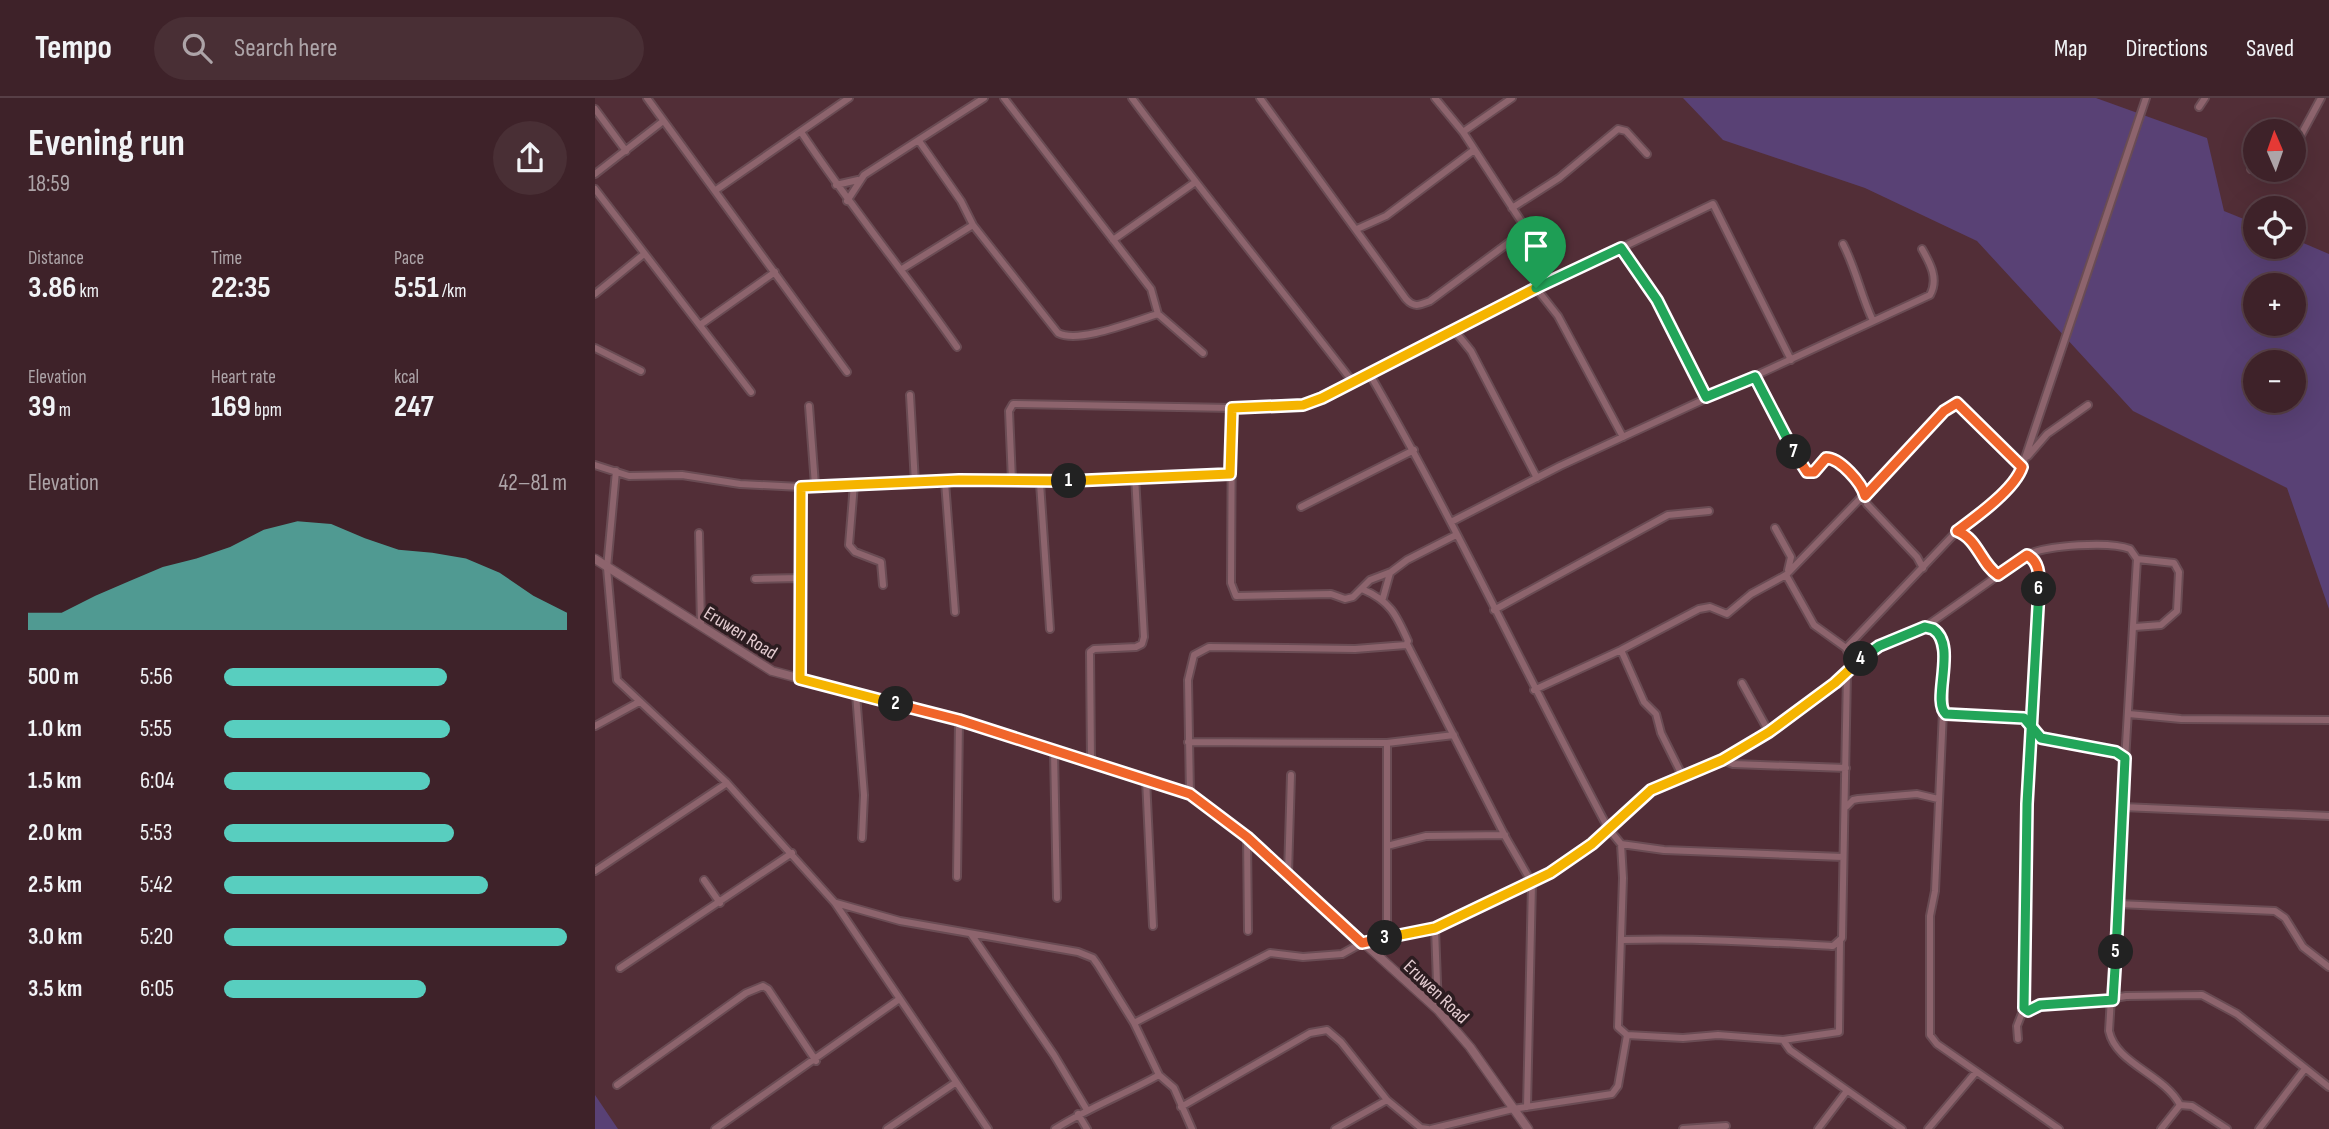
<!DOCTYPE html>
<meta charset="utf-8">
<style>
body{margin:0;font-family:"Sofia Sans Condensed",sans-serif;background:#492f35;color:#f1f3f6;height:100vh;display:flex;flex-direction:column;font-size:26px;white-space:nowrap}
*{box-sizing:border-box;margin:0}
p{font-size:23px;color:#ada4a8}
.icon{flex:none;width:38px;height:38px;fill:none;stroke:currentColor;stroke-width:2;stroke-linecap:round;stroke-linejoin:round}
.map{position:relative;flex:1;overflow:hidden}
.panel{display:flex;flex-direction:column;background:#3e2229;width:595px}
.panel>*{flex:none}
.needle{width:46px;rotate:358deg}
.fabs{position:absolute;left:1648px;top:21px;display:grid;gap:14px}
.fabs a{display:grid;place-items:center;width:63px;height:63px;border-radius:50%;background:#3e2229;box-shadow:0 7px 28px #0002,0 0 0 2px #573f46;font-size:35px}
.pin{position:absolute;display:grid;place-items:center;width:60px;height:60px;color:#fff;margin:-72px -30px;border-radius:50% 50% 50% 0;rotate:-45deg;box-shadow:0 0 7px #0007}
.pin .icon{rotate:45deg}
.km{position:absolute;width:35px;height:35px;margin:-18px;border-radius:50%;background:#222;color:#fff;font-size:19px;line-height:35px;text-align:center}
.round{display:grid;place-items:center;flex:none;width:74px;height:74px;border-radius:37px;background:#492f35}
.summary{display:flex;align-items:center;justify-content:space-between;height:119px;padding:0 28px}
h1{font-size:38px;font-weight:700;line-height:52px}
.figures{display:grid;grid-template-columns:repeat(3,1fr);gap:10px;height:119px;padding:7px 28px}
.figures div{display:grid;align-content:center}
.figures b{font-size:30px;font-weight:700}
.figures small{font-size:19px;font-weight:400}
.figures p{font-size:19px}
.chart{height:196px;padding:14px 28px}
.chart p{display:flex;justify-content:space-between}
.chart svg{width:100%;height:126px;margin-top:7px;fill:#58cebf;opacity:.7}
ul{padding:0 28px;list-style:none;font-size:23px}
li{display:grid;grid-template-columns:112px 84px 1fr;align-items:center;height:52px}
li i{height:18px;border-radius:9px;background:#58cebf}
header{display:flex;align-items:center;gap:42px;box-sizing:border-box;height:98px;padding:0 35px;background:#3e2229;border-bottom:2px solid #573f46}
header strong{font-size:33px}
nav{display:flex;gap:38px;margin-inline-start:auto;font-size:24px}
.search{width:490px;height:63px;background:#492f35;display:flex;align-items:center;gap:18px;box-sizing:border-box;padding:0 24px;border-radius:38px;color:#ada4a8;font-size:26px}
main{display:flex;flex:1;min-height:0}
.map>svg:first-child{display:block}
.green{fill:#594175;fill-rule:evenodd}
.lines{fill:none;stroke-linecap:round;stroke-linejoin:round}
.minor-casing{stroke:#6a4c54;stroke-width:10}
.tertiary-casing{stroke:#6a4c54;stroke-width:11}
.minor{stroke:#8d646d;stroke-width:6}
.tertiary{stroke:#8d646d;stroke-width:8}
.split-1-casing{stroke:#fff;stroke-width:14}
.split-2-casing{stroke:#fff;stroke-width:14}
.split-3-casing{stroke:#fff;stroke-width:14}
.split-4-casing{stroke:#fff;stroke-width:14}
.split-5-casing{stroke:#fff;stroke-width:14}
.split-6-casing{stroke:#fff;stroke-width:14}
.split-7-casing{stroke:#fff;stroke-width:14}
.split-8-casing{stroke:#fff;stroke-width:14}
.split-1{stroke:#f5b400;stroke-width:9}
.split-2{stroke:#f5b400;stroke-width:9}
.split-3{stroke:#f0652b;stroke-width:9}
.split-4{stroke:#f5b400;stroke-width:9}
.split-5{stroke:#22a559;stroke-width:9}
.split-6{stroke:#22a559;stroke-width:9}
.split-7{stroke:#f0652b;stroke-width:9}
.split-8{stroke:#22a559;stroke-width:9}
.labels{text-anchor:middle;stroke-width:7;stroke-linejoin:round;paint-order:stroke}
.street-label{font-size:19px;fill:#e4ccd1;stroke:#2c1c20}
</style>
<header>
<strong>Tempo</strong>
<div class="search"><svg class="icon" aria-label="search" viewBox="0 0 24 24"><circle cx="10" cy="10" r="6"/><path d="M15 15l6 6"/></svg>Search here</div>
<nav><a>Map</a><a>Directions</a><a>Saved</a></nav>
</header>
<main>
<section class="panel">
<div class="summary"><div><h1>Evening run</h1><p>18:59</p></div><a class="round"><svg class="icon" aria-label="share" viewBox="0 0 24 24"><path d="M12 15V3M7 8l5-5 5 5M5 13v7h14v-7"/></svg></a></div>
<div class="figures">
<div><p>Distance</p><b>3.86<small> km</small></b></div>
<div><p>Time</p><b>22:35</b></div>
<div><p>Pace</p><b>5:51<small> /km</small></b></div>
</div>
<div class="figures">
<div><p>Elevation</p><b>39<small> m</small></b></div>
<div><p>Heart rate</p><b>169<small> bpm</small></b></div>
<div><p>kcal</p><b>247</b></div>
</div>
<div class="chart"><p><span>Elevation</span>42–81 m</p>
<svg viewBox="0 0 160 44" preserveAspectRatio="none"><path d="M0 44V38L10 38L20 32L30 27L40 22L50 19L60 15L70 9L80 6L90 7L100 12L110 16L120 17L130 19L140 24L150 32L160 38V44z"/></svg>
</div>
<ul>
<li><b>500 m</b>5:56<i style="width:65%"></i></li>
<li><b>1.0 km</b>5:55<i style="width:66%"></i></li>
<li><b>1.5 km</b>6:04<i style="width:60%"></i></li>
<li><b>2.0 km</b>5:53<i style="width:67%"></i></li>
<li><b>2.5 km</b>5:42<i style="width:77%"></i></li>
<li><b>3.0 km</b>5:20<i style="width:100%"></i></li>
<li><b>3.5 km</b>6:05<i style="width:59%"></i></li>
</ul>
</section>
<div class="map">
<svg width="1734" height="1031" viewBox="0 0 1734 1031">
<rect width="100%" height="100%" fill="#522e37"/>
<!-- green -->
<path class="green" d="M1088 0H1501L1612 40 1629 113 1661 126V149H1699V141L1734 156V511L1692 390 1538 313 1382 143 1270 90 1128 42ZM1661 187H1699V226H1661ZM1661 264H1699V303H1661Z
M0 997 23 1031H0Z"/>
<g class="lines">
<defs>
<path id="minor" d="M52 0 252 274
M409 0 556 191 563 216
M537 0C608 96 684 188 757 283
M665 0 811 201C819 210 825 207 835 203L928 134 930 129 868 34 840 0
M1604 9 1610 0
M0 11 31 53
M206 34C255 108 311 176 362 249
M868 34 917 0
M324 43 366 103 378 127
M1699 50 1726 0
M1656 71 1661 70
M0 76 67 24
M241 87 263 82
M0 91 156 294
M121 92 254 0
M252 103 269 77 389 0
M917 110 964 80 1023 31 1031 33 1052 56
M762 131 791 118 879 52
M518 142 599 85
M1248 146C1261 171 1266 198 1278 223
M1026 150 1118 106 1196 262
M307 171 378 127 463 235C484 246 539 223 563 216L608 255
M941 190 963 218 1028 339
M0 196 49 156
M105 227 180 174
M859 232 876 253 942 380
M0 250 46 273
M774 275C860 423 932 579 1013 730L1026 746 1028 780 1023 929 1032 937 1088 940 1123 937 1188 942 1195 952 1307 1031
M1160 279 1209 372 1219 374 1231 360 1243 363 1267 389 1272 406 1322 459 1328 470
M315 297 320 385
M214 308 220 387
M637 310 636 485 641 498 736 496 750 501 758 499 775 482 796 474 812 462 861 437
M1433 358 1452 336 1493 307
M0 367 34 378 87 377 145 386 206 389 364 382 445 385 635 376
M1427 369 1551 0
M21 373 12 470 22 582 132 685 240 805 393 1031
M417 383 414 313 418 306 637 310 708 307 1026 150 1062 202 1111 299
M350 384 360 514
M445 385 455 531
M259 386 254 447 260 454 286 464 288 487
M706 409 819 352
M856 424 965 368 1335 197C1344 181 1335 165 1327 151
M1180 430 1196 459 1193 472
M104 435 106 527
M1191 477 1219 527 1251 550 1258 567
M160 481 206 480
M788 500 795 475
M899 512 1073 417 1114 413
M1331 529 1342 533 1350 568 1340 793 1335 818V937L1342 946 1464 1031
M1540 529 1566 527 1582 513 1584 474 1579 465 1542 461
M812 546 911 740 937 785 932 1009
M1251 550 1362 433
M1026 552 1049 604 1061 616 1066 635 1087 677
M205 581 206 389
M1147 585 1174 634
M939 592 1026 552 1104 511 1115 509 1132 516 1156 496 1191 477 1349 314 1362 305 1427 369C1419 391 1381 419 1362 433 1383 441 1386 467 1403 477
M261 596 269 697 267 740
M1347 613 1369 619 1429 620 1446 640 1521 654 1529 660
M1534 616 1586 621 1734 622
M0 628 44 604
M593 644 792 645 859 637
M792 645V839
M459 654 462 800
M1127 662 1138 666 1251 670
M496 664 495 554 499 551 541 549 547 546 549 539 540 378
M551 681 558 828
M595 697 593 582 599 557 614 549 760 551 811 547 813 543C801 516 795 503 767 491
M1251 709 1258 702 1263 701 1322 696 1343 701
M1528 709 1734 718
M652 739 653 833
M1026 746 1069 752 1248 759
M792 748 831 738 910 737
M0 773 132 685
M693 776 696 677
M362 779 364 623
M109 782 125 805
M241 805 305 823 483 854 498 860 503 867 539 925 564 977 579 990 597 1031
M1523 806 1680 813 1690 820 1708 849 1734 869
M840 830 843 912
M376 836 459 957 492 1012
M1027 842C1098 840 1167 844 1238 848L1247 840 1252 574
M25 870 197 755
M1429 910 1433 913 1445 907 1485 906 1531 898 1607 897 1642 916 1734 989
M539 925 675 855 708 859 747 856 767 845 840 830 937 785 997 746 1056 692 1127 662 1174 634 1240 585 1271 557 1284 548 1330 529 1432 457C1452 447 1515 443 1535 451L1542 461 1514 933C1521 966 1569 976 1585 1007
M1423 941 1422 928 1429 910 1432 706 1444 475 1440 462 1432 457
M1188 942 1244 934 1245 843
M22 987 151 895 168 888 173 891 221 963
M1585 1007 1597 1008 1632 1031
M586 1009 715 935 732 932 746 944 792 1002 826 1030 833 1031
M483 1016 492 1031
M120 1031 303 902
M292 1031 360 985
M460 1031C493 1010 530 996 564 977
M740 1031 792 1002
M836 1031 918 1011 1017 996 1023 988 1032 937
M1088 1031 1131 1028
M1223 1031 1251 994
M1333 1031 1381 974
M1566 1031 1585 1007
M1664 1031 1709 972"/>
<path id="tertiary" d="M0 461 177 573 364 623 595 697 652 739 843 912 875 949 933 1031"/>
</defs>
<!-- minor casing -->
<use href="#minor" class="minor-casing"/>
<!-- tertiary casing -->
<use href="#tertiary" class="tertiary-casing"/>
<!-- minor -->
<use href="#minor" class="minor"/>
<!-- tertiary -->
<use href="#tertiary" class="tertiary"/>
</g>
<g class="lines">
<defs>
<path id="split-1" d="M474 383 635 376 637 310 708 307 727 300 941 190"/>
<path id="split-2" d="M301 606 205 581 206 389 364 382 474 383"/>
<path id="split-3" d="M301 606 364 622 595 696 652 739 767 845 790 840"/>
<path id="split-4" d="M790 840 840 830 955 775 997 746 1056 692 1127 662 1174 634 1240 585 1266 561"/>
<path id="split-5" d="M1266 561 1284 548 1330 529 1338 531C1363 547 1336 603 1351 616L1429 620 1446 640 1521 654 1530 660 1521 854"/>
<path id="split-6" d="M1444 491 1432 706 1429 910 1433 913 1445 907 1518 902 1521 854"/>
<path id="split-7" d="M1199 354 1212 374H1219L1231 360C1245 360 1267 385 1270 398L1349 313 1362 305 1427 369C1420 391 1381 419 1362 433 1383 441 1386 466 1403 477L1432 457C1445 464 1444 477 1444 491"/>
<path id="split-8" d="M941 190 1026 150 1062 202 1111 299 1160 279 1199 354"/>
</defs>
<!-- split-1 casing -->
<use href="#split-1" class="split-1-casing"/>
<!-- split-2 casing -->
<use href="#split-2" class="split-2-casing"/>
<!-- split-3 casing -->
<use href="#split-3" class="split-3-casing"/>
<!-- split-4 casing -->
<use href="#split-4" class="split-4-casing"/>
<!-- split-5 casing -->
<use href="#split-5" class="split-5-casing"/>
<!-- split-6 casing -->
<use href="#split-6" class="split-6-casing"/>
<!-- split-7 casing -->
<use href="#split-7" class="split-7-casing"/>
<!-- split-8 casing -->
<use href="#split-8" class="split-8-casing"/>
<!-- split-1 -->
<use href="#split-1" class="split-1"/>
<!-- split-2 -->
<use href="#split-2" class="split-2"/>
<!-- split-3 -->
<use href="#split-3" class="split-3"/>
<!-- split-4 -->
<use href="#split-4" class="split-4"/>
<!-- split-5 -->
<use href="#split-5" class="split-5"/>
<!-- split-6 -->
<use href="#split-6" class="split-6"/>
<!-- split-7 -->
<use href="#split-7" class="split-7"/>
<!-- split-8 -->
<use href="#split-8" class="split-8"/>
</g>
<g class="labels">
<!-- street labels -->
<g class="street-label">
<text transform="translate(146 534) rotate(32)" y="7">Eruwen Road</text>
<text transform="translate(842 893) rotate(44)" y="7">Eruwen Road</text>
</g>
</g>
</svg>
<div class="fabs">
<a><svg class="needle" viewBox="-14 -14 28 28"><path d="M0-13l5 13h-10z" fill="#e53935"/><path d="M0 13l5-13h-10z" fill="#ada4a8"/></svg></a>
<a><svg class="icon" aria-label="locate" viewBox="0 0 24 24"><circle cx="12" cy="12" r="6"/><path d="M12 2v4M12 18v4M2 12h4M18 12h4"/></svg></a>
<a>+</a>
<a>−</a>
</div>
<div class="pin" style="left:941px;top:190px;background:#1e9e55"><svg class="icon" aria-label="arrive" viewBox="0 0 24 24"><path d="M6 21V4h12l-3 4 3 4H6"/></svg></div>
<b class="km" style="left:474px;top:383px">1</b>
<b class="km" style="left:301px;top:606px">2</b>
<b class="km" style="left:790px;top:840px">3</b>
<b class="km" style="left:1266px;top:561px">4</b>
<b class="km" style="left:1521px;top:854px">5</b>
<b class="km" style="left:1444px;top:491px">6</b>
<b class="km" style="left:1199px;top:354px">7</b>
</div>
</main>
